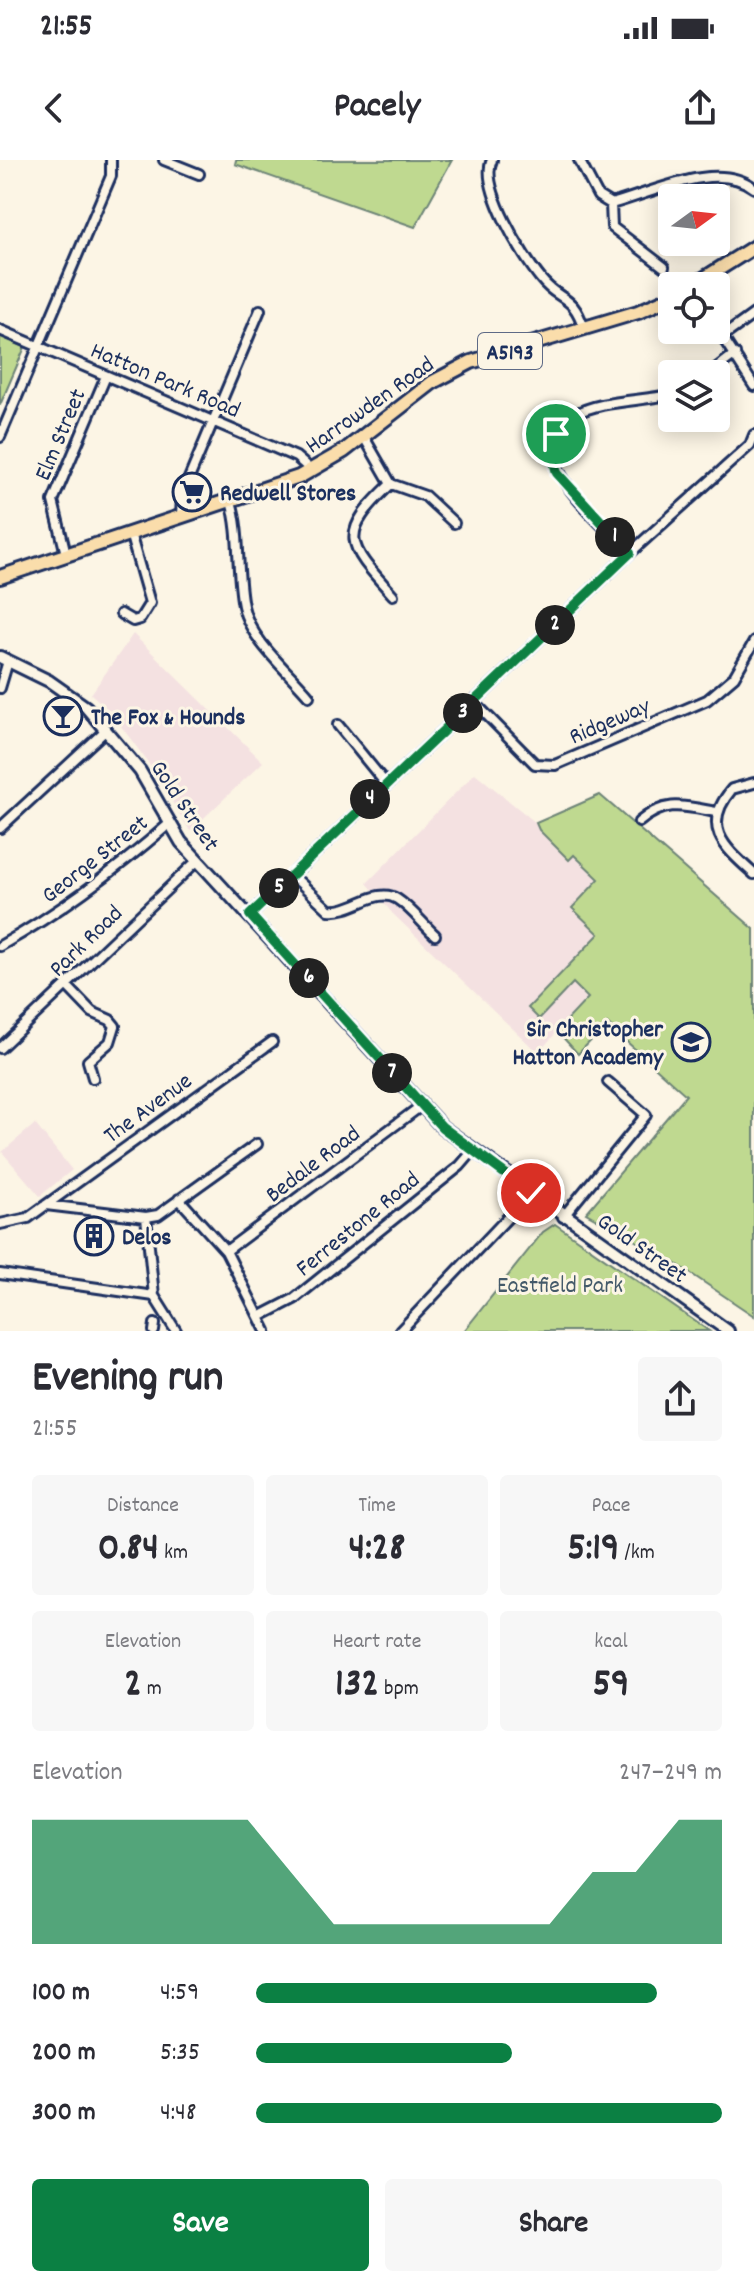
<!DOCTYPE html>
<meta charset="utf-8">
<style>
body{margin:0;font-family:Dekko,sans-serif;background:#f7f7f7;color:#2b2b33;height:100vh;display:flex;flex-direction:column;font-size:30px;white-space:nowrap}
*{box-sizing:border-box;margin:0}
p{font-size:26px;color:#7c7c81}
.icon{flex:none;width:44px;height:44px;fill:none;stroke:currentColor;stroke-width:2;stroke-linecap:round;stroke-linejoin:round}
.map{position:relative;height:1171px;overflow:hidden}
.panel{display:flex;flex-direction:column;background:#fff;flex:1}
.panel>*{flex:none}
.needle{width:52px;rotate:75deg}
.fabs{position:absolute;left:658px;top:24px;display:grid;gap:16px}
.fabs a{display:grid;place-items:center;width:72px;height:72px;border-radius:8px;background:#fff;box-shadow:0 4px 20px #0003;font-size:40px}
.pin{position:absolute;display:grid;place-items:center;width:68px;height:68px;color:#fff;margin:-34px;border:4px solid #fff;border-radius:50%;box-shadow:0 2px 8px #0007}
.km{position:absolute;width:40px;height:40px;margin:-20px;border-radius:50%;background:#222;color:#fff;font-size:22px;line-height:40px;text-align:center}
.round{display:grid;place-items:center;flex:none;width:84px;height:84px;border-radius:8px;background:#f7f7f7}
.head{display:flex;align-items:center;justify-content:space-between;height:136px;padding:0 32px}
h1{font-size:44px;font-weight:700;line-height:60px}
.stats{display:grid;grid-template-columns:repeat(3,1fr);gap:12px;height:136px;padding:8px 32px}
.stats div{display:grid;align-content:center;border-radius:8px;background:#f7f7f7;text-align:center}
.stats b{font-size:40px;font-weight:700}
.stats small{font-size:22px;font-weight:400}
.stats p{font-size:22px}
.chart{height:224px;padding:16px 32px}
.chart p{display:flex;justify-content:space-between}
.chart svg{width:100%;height:144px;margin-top:8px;fill:#0b8043;opacity:.7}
.primary-button{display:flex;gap:16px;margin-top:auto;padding:16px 32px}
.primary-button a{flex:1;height:92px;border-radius:8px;background:#0b8043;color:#fff;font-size:32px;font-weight:700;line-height:92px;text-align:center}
.primary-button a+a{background:#f7f7f7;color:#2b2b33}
ul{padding:0 32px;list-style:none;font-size:26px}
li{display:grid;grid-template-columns:128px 96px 1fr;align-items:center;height:60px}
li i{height:20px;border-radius:10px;background:#0b8043}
.status{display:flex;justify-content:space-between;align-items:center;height:56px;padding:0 40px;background:#fff;direction:ltr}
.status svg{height:22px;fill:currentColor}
header{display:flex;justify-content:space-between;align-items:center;height:104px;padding:0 32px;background:#fff;font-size:36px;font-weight:700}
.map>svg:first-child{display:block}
.built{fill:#f4e1e1}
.green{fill:#bfd990;stroke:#6d8477;stroke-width:2}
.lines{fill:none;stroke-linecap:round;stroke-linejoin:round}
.minor-casing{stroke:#1b2f5e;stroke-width:14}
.tertiary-casing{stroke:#1b2f5e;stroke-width:16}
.primary-casing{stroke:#1b2f5e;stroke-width:18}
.minor{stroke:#fcf5e5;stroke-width:8}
.tertiary{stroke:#fcf5e5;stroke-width:10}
.primary{stroke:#faddab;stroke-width:12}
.route-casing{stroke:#fff;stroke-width:16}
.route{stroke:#0b8043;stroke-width:10}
.labels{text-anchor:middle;stroke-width:6;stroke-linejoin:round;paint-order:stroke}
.shield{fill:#fcf5e5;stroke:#5e6a86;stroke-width:2}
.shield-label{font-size:22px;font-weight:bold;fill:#1b2f5e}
.street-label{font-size:24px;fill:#1b2f5e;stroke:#fcf5e5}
.poi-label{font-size:24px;font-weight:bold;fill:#1b2f5e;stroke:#fcf5e5;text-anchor:start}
.park-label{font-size:24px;fill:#445a6a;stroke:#fcf5e5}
</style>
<div class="status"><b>21:55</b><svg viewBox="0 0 49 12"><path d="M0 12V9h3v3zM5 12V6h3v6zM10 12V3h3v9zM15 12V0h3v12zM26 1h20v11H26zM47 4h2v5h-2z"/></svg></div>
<header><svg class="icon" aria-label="back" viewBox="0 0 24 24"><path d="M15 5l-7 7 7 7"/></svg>Pacely<svg class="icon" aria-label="share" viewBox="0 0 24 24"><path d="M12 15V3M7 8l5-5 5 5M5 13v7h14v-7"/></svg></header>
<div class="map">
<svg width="754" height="1171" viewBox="0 0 754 1171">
<rect width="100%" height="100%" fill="#fcf5e5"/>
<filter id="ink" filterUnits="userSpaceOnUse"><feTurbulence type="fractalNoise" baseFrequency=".0125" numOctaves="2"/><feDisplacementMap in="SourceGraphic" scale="16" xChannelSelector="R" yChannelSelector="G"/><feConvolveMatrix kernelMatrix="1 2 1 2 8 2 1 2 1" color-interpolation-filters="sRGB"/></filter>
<g filter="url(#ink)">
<!-- built -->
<path class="built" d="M133 474 263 602 190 671 147 601 109 550 91 534Z
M475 613 536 663 600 635 754 769V1156L672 1101 586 1053 686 934 607 864 578 894 557 872 538 893 393 754 367 723Z
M35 964 72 1010 40 1036 2 992Z"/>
<!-- green -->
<path class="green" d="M236 0H452L415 67 235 4Z
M0 176 25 187 0 245Z
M600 635 754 769V1156L672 1101 586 1053 686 935 607 864 578 894 557 871 588 838 573 823 539 859 528 848 599 774 572 748 599 719 574 695 569 700 539 670 536 663Z
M555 1064 709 1171H464L543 1072Z"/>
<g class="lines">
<defs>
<path id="minor" d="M164 0 199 14
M492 0C479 26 523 97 541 119 559 142 573 133 584 169
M579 0 598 36 611 44C655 32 717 0 754 28
M611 44 612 67 664 107
M716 167 754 226
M0 170 296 297 312 311
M722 177 754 154
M709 214 735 194
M0 277 111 16V0
M364 277 391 324
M231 341C241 375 236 411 243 446 250 480 287 510 309 536
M181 357 182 335 260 150
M630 393C603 364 512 292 574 255 602 239 642 242 672 234
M66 394 53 341 106 216
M393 435C347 384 337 375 391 324L425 336 454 363
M121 454 133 461 140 459 150 443 130 373
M0 528 8 501
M474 542 535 604 555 605 707 540 734 517 754 482
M338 565 386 624
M754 623 732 629C700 667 724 687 754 714
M639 662C666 639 684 646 716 652
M0 668 106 570
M293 716 329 750C353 753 377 726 397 739 411 748 423 764 435 775
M250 755 630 393 750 285 754 275
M0 786C62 751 115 711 169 664
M66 825 92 852 110 860 115 866 110 882 88 901 93 918
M0 888 198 700
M179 1039 226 1091 266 1171
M46 1045 146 1057 158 1055 257 984
M146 1057 154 1136
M563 1057 646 955 608 922
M0 1064 28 1058 272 882
M226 1091 421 946
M0 1114 154 1136 176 1171
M259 1157 294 1139 460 1006 473 991
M154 1171 155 1164
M400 1171 531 1033"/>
<path id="tertiary" d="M0 497 49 521 86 547 140 611 181 682 442 967 728 1171"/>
<path id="primary" d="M692 126 754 87
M0 417 299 317 344 291 433 222 471 202 638 152 672 137"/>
</defs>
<!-- minor casing -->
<use href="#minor" class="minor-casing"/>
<!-- tertiary casing -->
<use href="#tertiary" class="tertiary-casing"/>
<!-- primary casing -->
<use href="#primary" class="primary-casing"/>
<!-- minor -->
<use href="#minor" class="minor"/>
<!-- tertiary -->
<use href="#tertiary" class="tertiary"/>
<!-- primary -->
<use href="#primary" class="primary"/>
</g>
</g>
<g class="lines" filter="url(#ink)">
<defs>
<path id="route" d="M531 1033 442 967 250 755 630 393 557 313 552 294 556 274"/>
</defs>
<!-- route casing -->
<use href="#route" class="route-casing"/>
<!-- route -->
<use href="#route" class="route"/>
</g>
<!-- icons -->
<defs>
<symbol id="supermarket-ring" viewBox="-11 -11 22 22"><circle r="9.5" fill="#fcf5e5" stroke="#1b2f5e" stroke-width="1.5"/><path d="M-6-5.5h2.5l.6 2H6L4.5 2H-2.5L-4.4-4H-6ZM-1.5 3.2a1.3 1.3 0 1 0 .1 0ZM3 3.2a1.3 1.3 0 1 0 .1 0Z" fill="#1b2f5e"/></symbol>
<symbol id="bar-ring" viewBox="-11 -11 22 22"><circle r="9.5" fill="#fcf5e5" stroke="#1b2f5e" stroke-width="1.5"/><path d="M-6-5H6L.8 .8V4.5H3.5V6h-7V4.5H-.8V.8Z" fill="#1b2f5e"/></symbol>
<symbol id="school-ring" viewBox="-11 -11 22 22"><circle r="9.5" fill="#fcf5e5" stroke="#1b2f5e" stroke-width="1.5"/><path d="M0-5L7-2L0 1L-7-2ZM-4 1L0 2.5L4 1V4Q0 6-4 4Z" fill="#1b2f5e"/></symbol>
<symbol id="building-ring" viewBox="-11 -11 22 22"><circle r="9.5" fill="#fcf5e5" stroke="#1b2f5e" stroke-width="1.5"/><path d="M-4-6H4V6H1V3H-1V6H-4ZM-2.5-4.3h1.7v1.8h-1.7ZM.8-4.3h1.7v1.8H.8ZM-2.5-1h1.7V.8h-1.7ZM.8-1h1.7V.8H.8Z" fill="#1b2f5e"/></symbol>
</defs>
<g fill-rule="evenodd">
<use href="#supermarket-ring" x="170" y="310" width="44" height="44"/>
<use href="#bar-ring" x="41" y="534" width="44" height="44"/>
<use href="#school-ring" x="669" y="860" width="44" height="44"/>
<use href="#building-ring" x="72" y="1054" width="44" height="44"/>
</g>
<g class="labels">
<!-- shield labels -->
<rect class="shield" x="478" y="173" width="64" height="36" rx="6"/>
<g class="shield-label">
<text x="510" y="199">A5193</text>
</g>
<!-- street labels -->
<g class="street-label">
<text transform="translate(166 219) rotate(23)" y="8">Hatton Park Road</text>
<text transform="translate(369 244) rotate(-35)" y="8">Harrowden Road</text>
<text transform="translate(59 274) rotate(-67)" y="8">Elm Street</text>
<text transform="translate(609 560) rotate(-23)" y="8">Ridgeway</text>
<text transform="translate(186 645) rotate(56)" y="8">Gold Street</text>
<text transform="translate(94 698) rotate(-38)" y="8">George Street</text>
<text transform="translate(85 780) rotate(-44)" y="8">Park Road</text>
<text transform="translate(147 947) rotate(-36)" y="8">The Avenue</text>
<text transform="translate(312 1003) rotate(-37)" y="8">Bedale Road</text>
<text transform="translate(357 1063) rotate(-39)" y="8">Ferrestone Road</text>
<text transform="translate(643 1087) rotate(35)" y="8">Gold Street</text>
</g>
<!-- poi labels -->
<g class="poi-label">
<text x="220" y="340">Redwell Stores</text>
<text x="91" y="564">The Fox &amp; Hounds</text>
<text x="663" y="876" text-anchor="end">Sir Christopher<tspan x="663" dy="28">Hatton Academy</tspan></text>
<text x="122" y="1084">Delos</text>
</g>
<!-- park labels -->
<g class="park-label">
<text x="560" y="1132">Eastfield Park</text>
</g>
</g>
</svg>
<div class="fabs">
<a><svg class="needle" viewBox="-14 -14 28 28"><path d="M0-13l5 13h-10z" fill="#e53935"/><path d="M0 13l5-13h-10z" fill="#7c7c81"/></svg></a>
<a><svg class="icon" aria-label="locate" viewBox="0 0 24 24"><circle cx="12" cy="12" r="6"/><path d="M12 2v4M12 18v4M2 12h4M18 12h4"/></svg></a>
<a><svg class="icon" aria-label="layers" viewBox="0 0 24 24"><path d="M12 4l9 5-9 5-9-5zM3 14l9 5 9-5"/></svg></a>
</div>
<div class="pin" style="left:556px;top:274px;background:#1e9e55"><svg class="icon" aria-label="arrive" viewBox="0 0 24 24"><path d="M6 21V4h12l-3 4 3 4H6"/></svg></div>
<div class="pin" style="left:531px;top:1033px;background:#d93025"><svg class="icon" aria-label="check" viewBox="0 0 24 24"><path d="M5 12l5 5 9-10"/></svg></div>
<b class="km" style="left:615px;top:377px">1</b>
<b class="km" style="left:555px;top:465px">2</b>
<b class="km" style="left:463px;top:553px">3</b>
<b class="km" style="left:370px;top:639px">4</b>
<b class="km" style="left:279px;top:728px">5</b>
<b class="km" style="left:309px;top:818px">6</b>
<b class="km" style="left:392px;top:913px">7</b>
</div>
<section class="panel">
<div class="head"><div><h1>Evening run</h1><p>21:55</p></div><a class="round"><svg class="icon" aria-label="share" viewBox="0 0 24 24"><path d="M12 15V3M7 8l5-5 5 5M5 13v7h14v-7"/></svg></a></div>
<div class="stats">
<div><p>Distance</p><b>0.84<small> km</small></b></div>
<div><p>Time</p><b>4:28</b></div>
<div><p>Pace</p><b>5:19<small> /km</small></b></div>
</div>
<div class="stats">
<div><p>Elevation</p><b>2<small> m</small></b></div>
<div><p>Heart rate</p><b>132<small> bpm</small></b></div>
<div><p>kcal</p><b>59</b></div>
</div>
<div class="chart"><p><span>Elevation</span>247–249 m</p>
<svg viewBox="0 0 160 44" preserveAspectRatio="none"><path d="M0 44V6L10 6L20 6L30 6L40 6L50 6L60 22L70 38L80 38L90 38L100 38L110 38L120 38L130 22L140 22L150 6L160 6V44z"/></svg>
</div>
<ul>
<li><b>100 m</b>4:59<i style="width:86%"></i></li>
<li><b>200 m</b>5:35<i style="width:55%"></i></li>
<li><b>300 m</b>4:48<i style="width:100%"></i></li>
</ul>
<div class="primary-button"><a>Save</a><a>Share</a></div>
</section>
